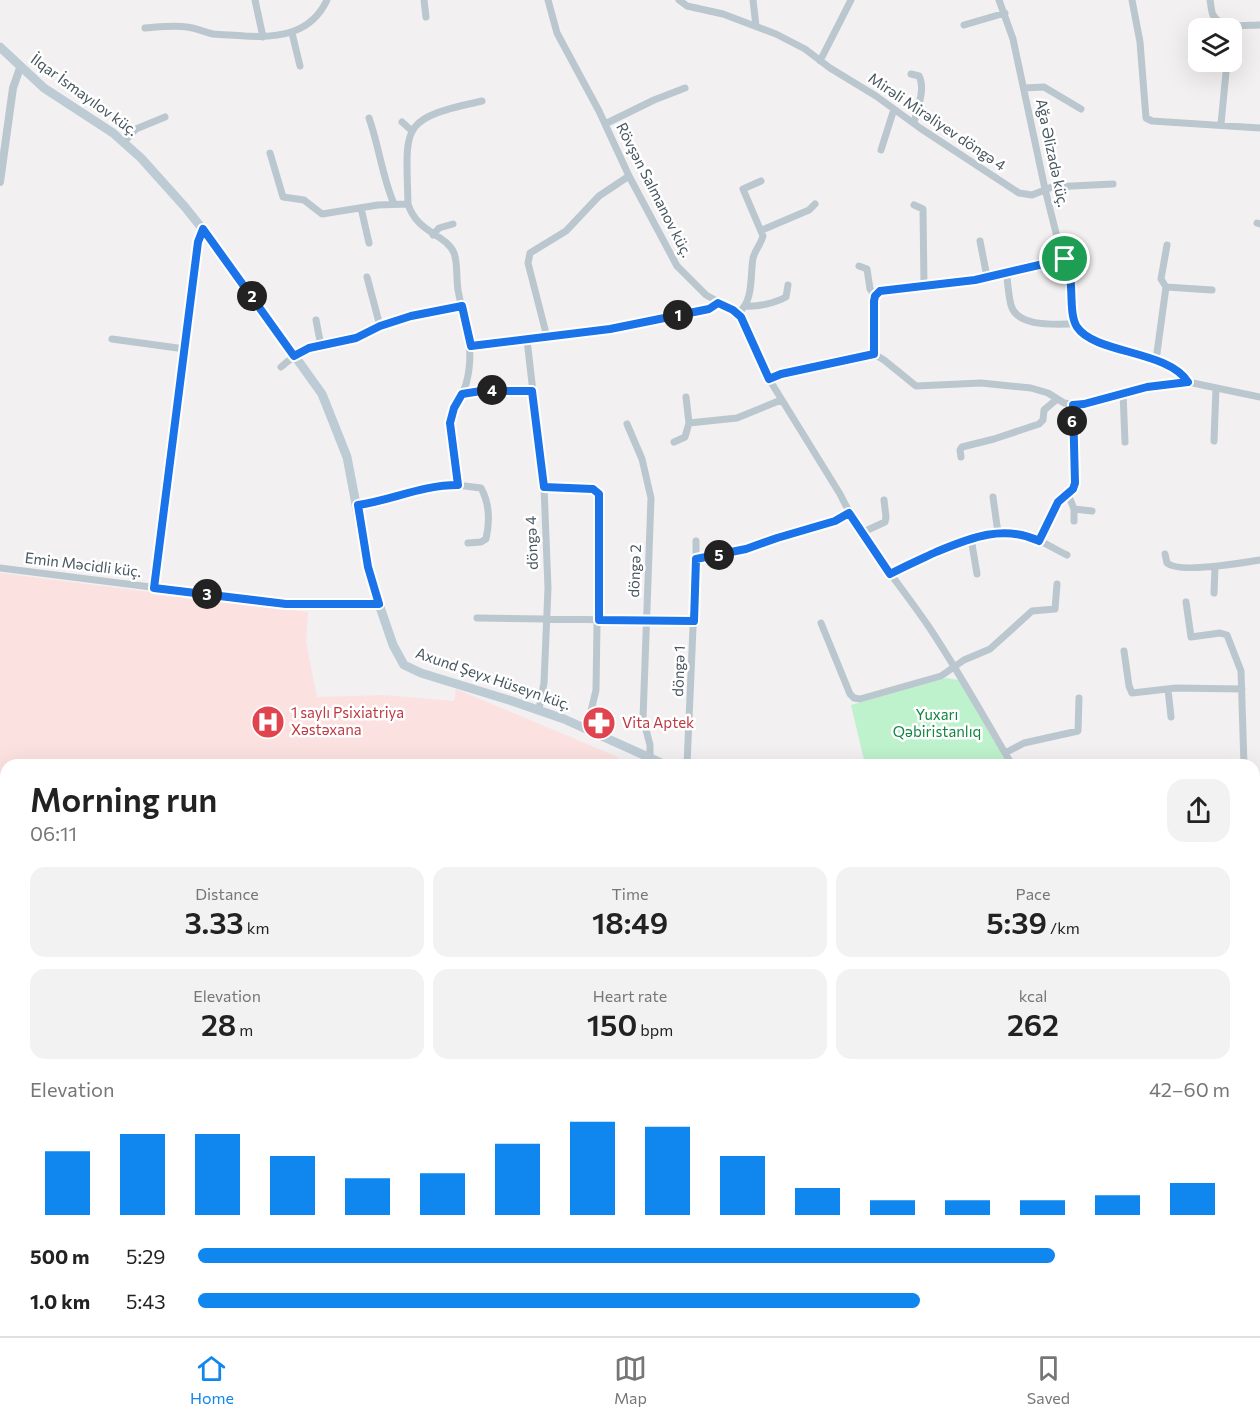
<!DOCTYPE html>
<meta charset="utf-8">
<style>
body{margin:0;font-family:Commissioner,sans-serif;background:#f2f2f2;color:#222;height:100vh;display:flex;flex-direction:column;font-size:22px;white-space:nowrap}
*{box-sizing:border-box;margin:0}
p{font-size:20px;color:#767676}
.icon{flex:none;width:33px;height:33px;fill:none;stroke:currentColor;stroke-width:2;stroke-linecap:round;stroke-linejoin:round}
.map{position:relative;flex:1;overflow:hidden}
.sheet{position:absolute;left:0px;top:759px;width:1260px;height:578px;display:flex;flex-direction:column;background:#fff;border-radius:18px 18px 0 0;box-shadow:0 6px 24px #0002}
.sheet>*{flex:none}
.controls{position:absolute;left:1188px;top:18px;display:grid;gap:12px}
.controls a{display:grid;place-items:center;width:54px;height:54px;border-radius:12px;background:#fff;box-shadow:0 6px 24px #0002;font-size:30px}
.pin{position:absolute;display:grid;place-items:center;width:51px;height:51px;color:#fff;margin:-26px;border:3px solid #fff;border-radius:50%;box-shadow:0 2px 6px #0007}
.km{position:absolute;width:30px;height:30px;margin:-15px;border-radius:50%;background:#222;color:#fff;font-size:16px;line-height:30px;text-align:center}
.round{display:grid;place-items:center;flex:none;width:63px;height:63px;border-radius:18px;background:#f2f2f2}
.summary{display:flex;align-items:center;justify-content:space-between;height:102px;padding:0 30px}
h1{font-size:33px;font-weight:600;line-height:45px}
.metrics{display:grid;grid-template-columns:repeat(3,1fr);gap:9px;height:102px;padding:6px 30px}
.metrics div{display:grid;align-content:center;border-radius:15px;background:#f2f2f2;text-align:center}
.metrics b{font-size:30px;font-weight:600}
.metrics small{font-size:16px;font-weight:400}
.metrics p{font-size:16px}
.chart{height:168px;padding:12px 30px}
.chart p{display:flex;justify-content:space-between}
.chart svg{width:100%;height:108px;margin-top:6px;stroke:#1087ee;stroke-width:6}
ul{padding:0 30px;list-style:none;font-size:20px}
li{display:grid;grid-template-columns:96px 72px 1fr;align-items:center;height:45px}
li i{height:15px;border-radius:8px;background:#1087ee}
.dock{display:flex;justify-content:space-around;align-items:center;height:84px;border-top:2px solid #e0e0e0;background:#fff;font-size:16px;color:#767676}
.dock a{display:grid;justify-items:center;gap:3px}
.dock .active{color:#1087ee}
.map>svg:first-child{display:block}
.medical{fill:#fce1e1}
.green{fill:#bdf2cc}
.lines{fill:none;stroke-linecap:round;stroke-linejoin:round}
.minor{stroke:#bbc7ce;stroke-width:7}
.tertiary{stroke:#bbc7ce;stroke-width:8}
.secondary{stroke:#bdcbd5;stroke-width:9}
.route-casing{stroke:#fff;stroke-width:12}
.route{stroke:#1a73e8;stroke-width:8}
.labels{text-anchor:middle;stroke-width:5;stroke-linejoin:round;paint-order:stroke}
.street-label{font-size:15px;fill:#47565f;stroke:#fff}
.health-label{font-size:15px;fill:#be3a42;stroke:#fff;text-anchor:start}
.park-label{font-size:15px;fill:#128640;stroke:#fff}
</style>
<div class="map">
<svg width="1260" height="1336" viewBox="0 0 1260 1336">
<rect width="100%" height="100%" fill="#f3f0f1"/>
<!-- medical -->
<path class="medical" d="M0 573 308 612 306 642 317 697 384 695 454 701 456 689 618 757 616 765H6V898L0 897Z
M0 899 6 900V991L0 990Z"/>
<!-- green -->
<path class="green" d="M946 678 959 680 1008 765H872L871 760H864L851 705Z"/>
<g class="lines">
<!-- minor -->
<path class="minor" d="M255 0 263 37
M424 0 426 17
M548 0 557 33 599 111 629 176 677 266 706 295 733 310 741 317 769 379 840 494C864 543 899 583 929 627 959 672 985 719 1012 765
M679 0 687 6 723 14 776 34 805 49 830 68 876 96 920 128 1019 193 1032 195 1052 187 1113 184
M753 0 756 26
M999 0 1013 39 1045 189 1060 249 1070 271 1073 311 1078 328 1095 341 1156 360 1179 372 1188 382 1260 397
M1132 0 1140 42 1146 118 1152 121 1260 128
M1210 0C1211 4 1211 11 1213 15 1221 30 1246 25 1260 25
M964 25 1005 13
M145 28C159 27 173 25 187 27 196 28 204 32 213 34 224 35 235 35 245 36 279 38 311 34 327 0
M292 33 300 66
M820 61 851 0
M911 74 919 76C926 89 917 109 914 123
M1024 88 1044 87 1081 109
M369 118C379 146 382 176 394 204
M402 122 412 131
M605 124 654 100 685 88
M1221 124 1227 62
M124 142 136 129 165 117
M881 150 894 109
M270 153 283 197 304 200 322 214 378 205 408 204
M914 205 923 209 924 285
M361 208 369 243
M1257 223 1260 224
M762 230 809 210 815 204
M433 235 439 228 453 224
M980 241 987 277
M859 266 867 269 870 289 875 296
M1006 271C1008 282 1008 294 1011 305 1017 328 1056 324 1075 324
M367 277 380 326
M1166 287 1212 290
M745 306C758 307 775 303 786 297L788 285
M738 313C754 302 750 275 753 258 755 250 761 244 763 236L743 189 761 181
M316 320 321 346
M547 337 528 263 530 253 566 231 599 196 629 176
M112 339 185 349
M527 340 544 487 548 588 544 683 539 709
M471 346 610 329 709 309 718 303
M874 354V301L875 296 880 291 975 280 1065 259
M1156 360 1166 287 1161 279 1167 245
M281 367C309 342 324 348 356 338 365 335 372 329 381 326 407 316 434 310 462 306
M769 379 781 374 874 354 884 360 916 386 981 383 1031 388 1048 393 1064 403 1077 405 1147 387 1188 382
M1123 393 1125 442
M462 394 481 391H532
M686 397 689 423
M627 424 642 459 651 498 643 718 650 745V758
M1214 441 1216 388
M674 442 685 437 689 423 737 418 781 400
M961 457 960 450 962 447 994 439 1039 424 1043 420 1044 410 1057 399
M457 485 481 488C490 504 490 521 486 539L481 542 468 543
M544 487 593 489 599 493 596 690 587 728
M1068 494 1074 509 1092 511
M993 497 998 533
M358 505C392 500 423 485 457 485 456 464 448 442 450 421 452 407 462 397 466 384 476 348 464 324 458 290 456 278 458 264 454 253 446 234 417 233 408 204 406 125 399 119 482 101
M1074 521V509
M861 533 885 522 886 517 884 500
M971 538 977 574
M1039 541 1055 508 1073 489 1075 483 1073 405
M1165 554 1167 563C1179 574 1242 563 1260 560
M696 559V541
M0 568 286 604H379
M890 574C922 556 984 526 1021 534 1037 537 1052 548 1067 555
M154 588 198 242 203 229
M1214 593 1215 567
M1186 602 1191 637 1220 633 1227 635 1241 671 1244 765
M477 618 694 621
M821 623 850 694 854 698 860 699 941 676 964 660 990 649 1032 611 1055 609 1057 584
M1124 651 1129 686 1132 693 1176 688 1242 689
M1168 689 1171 717
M1005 753 1024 743 1078 731 1079 698
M687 765 696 559 746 549 777 538 821 526 849 513
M1254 893 1260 897
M1254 940 1260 938
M1254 998 1260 997
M0 1172 6 1205
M1254 1178 1259 1151
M0 1265 6 1266
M1254 1307 1260 1301
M91 1330V1336
M229 1330V1336
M470 1330 471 1336
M568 1330 569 1336
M646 1330 647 1336
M963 1330 972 1336
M1026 1330 1027 1336
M1171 1330V1336
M1237 1330V1336
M43 1336V1330
M159 1336V1330
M280 1336V1330
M361 1336 362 1330
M839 1336 840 1330
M1091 1336 1092 1330"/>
<!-- tertiary -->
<path class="tertiary" d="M0 182 13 88 20 68"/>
<!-- secondary -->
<path class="secondary" d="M0 47 44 88 113 133 141 158 185 207 216 246 322 394 347 457 368 567 379 604 393 645 404 665 421 673 512 701 564 719 666 765
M1254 1084 1260 1085"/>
</g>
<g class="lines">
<defs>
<path id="route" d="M203 229 294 356 309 348 356 338 380 326 411 316 462 306 471 346 610 329 709 309 718 303 733 310 741 317 769 379 781 374 874 354V301L875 296 880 291 975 280 1065 259C1076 280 1067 311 1077 327 1095 354 1168 350 1188 382L1147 387 1084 404 1073 405 1075 483 1073 489 1058 502 1039 541C1003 524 970 538 936 552 921 559 905 566 890 574L849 513 835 521 777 538 746 549 696 559 694 621 599 620V494L593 489 544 487 532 391H481L462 394 454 408 450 423 458 485C422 485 392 500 358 505L368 567 379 604H286L154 588 198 242Z"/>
</defs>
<!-- route casing -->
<use href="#route" class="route-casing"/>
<!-- route -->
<use href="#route" class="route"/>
</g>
<!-- icons -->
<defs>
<symbol id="hospital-disc" viewBox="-11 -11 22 22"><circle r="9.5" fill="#e0444e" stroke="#fff"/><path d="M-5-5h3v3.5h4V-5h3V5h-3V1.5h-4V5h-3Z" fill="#fff"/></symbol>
<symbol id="pharmacy-disc" viewBox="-11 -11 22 22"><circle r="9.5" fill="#e0444e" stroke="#fff"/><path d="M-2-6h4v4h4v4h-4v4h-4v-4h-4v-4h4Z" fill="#fff"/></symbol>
</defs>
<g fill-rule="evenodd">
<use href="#hospital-disc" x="249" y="703" width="38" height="38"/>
<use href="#pharmacy-disc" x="580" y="704" width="38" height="38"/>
</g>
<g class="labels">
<!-- street labels -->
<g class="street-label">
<text transform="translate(84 95) rotate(36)" y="5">İlqar İsmayılov küç.</text>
<text transform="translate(937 122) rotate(34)" y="5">Mirəli Mirəliyev döngə 4</text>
<text transform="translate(1052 153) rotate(78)" y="5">Ağa Əlizadə küç.</text>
<text transform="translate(654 190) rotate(63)" y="5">Rövşən Salmanov küç.</text>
<text transform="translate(532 543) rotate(-92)" y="5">döngə 4</text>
<text transform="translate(83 565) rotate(7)" y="5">Emin Məcidli küç.</text>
<text transform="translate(635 571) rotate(-88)" y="5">döngə 2</text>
<text transform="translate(679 671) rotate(-88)" y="5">döngə 1</text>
<text transform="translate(493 679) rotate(19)" y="5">Axund Şeyx Hüseyn küç.</text>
</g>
<!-- health labels -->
<g class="health-label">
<text x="291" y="718">1 saylı Psixiatriya<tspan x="291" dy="17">Xəstəxana</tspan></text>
<text x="622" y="728">Vita Aptek</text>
</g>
<!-- park labels -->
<g class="park-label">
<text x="937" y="720">Yuxarı<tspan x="937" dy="17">Qəbiristanlıq</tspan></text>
</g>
</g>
</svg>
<div class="controls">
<a><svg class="icon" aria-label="layers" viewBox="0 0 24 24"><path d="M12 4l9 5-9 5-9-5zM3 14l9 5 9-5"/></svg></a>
</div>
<div class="pin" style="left:1065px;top:259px;background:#1e9e55"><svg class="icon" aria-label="arrive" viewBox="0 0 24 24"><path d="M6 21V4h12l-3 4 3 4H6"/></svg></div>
<b class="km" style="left:678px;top:315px">1</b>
<b class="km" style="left:252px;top:296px">2</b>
<b class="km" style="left:207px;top:594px">3</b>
<b class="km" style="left:492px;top:390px">4</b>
<b class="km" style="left:719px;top:555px">5</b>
<b class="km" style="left:1072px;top:421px">6</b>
<section class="sheet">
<div class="summary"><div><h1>Morning run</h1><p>06:11</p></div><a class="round"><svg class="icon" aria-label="share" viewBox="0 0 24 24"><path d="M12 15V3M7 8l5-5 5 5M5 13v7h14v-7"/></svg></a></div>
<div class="metrics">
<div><p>Distance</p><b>3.33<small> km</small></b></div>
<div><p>Time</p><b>18:49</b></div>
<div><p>Pace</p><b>5:39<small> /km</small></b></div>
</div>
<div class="metrics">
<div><p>Elevation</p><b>28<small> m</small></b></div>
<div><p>Heart rate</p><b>150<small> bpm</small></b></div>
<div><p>kcal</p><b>262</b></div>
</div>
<div class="chart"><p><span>Elevation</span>42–60 m</p>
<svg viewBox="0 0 160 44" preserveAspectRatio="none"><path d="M5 44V18M15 44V11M25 44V11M35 44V20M45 44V29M55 44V27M65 44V15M75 44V6M85 44V8M95 44V20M105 44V33M115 44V38M125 44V38M135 44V38M145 44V36M155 44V31"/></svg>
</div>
<ul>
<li><b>500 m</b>5:29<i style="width:83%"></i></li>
<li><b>1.0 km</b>5:43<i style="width:70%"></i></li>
</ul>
</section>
</div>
<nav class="dock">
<a class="active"><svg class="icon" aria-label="home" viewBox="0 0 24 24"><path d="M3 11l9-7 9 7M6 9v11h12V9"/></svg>Home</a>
<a><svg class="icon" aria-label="map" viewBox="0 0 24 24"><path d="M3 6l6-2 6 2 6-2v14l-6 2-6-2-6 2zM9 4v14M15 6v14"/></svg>Map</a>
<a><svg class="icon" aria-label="saved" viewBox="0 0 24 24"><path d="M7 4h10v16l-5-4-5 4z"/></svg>Saved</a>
</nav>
